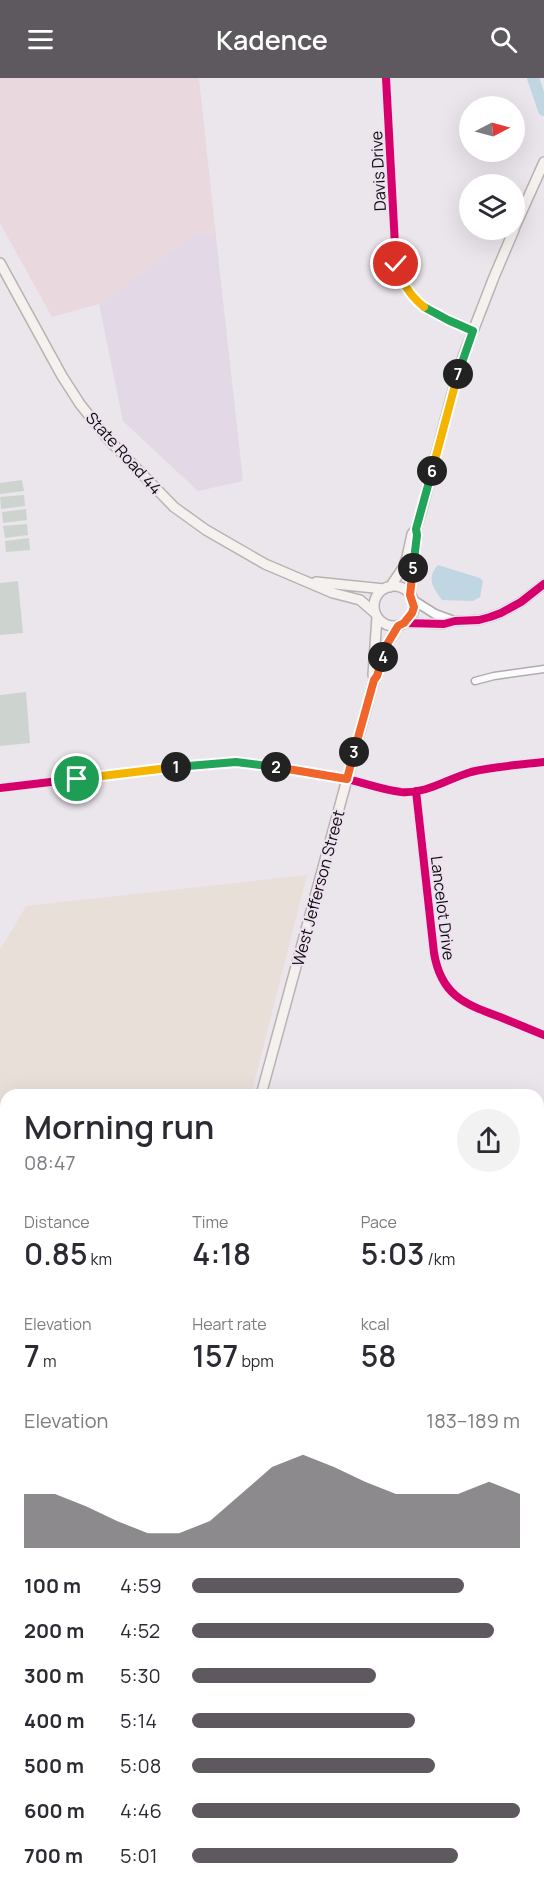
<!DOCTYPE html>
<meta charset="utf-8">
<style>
body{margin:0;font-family:Manrope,sans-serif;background:#f2f2f3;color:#2b2b33;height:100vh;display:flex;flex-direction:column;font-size:22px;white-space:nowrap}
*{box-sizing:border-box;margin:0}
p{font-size:20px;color:#7c7c81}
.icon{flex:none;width:33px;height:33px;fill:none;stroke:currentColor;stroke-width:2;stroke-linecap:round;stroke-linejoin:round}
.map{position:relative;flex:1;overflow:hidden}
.panel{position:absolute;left:0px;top:1011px;width:544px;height:802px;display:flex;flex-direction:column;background:#fff;border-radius:18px 18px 0 0;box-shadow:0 6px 24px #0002}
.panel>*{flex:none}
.needle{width:39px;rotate:84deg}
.controls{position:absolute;left:459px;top:18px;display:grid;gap:12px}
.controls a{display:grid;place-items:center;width:66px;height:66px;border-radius:50%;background:#fff;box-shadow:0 6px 24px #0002;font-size:30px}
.pin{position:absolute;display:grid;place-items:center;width:51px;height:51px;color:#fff;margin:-26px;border:3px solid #fff;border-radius:50%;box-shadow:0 2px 6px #0007}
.km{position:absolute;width:30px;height:30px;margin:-15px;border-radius:50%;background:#222;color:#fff;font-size:16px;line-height:30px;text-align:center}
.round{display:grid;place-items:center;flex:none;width:63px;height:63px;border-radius:32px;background:#f2f2f3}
.overview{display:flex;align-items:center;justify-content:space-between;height:102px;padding:0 24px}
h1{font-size:33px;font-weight:600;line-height:45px}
.figures{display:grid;grid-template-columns:repeat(3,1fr);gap:9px;height:102px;padding:6px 24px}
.figures div{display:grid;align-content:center}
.figures b{font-size:30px;font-weight:600}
.figures small{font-size:16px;font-weight:400}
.figures p{font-size:16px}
.chart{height:168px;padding:12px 24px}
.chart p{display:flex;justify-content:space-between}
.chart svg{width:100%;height:108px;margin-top:6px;fill:#5d595e;opacity:.7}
ul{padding:0 24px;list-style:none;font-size:20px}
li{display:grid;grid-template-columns:96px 72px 1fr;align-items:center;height:45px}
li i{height:15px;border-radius:8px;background:#5d595e}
header{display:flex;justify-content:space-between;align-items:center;height:78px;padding:0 24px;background:#5d595e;color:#fff;font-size:27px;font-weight:600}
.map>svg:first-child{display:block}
.built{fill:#e3d8e5}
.education{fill:#e9d8de}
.medical{fill:#e8e0d8}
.green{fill:#cdd4d0}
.water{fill:#c0d6e3}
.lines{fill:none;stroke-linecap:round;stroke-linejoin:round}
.river{stroke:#c0d6e3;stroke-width:12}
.street-casing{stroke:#b0abb0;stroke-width:9}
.secondary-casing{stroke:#b0abb0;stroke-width:11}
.primary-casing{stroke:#bab2b1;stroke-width:12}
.street{stroke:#fcfbfc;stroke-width:6}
.secondary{stroke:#fcfbfc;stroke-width:8}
.primary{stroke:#f4f1ef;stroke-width:9}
.cycleway-casing{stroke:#ede2ef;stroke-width:11}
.cycleway{stroke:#d6006c;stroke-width:8}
.split-1-casing{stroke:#fff;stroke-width:12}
.split-2-casing{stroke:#fff;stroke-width:12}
.split-3-casing{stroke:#fff;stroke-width:12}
.split-4-casing{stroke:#fff;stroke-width:12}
.split-5-casing{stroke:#fff;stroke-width:12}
.split-6-casing{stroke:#fff;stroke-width:12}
.split-7-casing{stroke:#fff;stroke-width:12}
.split-8-casing{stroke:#fff;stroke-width:12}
.split-9-casing{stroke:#fff;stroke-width:12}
.split-1{stroke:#f5b400;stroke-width:8}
.split-2{stroke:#22a559;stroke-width:8}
.split-3{stroke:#f0652b;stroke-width:8}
.split-4{stroke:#f0652b;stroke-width:8}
.split-5{stroke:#f0652b;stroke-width:8}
.split-6{stroke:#22a559;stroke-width:8}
.split-7{stroke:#f5b400;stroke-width:8}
.split-8{stroke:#22a559;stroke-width:8}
.split-9{stroke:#f5b400;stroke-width:8}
.labels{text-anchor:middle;stroke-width:4.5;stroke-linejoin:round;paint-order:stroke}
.street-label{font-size:16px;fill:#100d11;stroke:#ede2ef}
</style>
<header><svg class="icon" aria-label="menu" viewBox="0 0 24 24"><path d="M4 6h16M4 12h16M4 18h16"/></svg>Kadence<svg class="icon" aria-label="search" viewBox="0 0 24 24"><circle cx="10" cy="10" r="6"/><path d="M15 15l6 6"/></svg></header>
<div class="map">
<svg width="544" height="1813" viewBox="0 0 544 1813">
<rect width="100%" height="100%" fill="#ebe5ec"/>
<!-- built -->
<path class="built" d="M197 155 216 159 243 403 198 413 123 343 99 226Z"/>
<!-- education -->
<path class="education" d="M0 0H199L216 159 197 155 99 226 52 239 0 145Z"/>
<!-- medical -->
<path class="medical" d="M307 797 251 1017H6V1256L0 1258V872L26 828Z"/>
<!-- green -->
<path class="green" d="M22 402 24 413 0 416V405Z
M24 417 25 428 1 431 0 419Z
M26 431 27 442 3 445 2 434Z
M27 446 28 457 5 460 3 448Z
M29 460 30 472 6 474 5 463Z
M18 503 23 555 0 557V505Z
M26 614 30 665 0 668V617Z
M544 1454V1813H361L360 1808H538V1455Z"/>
<!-- water -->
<path class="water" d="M438 487 480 500 483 503 480 519 473 523 442 522C433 510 426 500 438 487Z"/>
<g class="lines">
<!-- river -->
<path class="river" d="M533 0 544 32"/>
<defs>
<path id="street" d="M386 0 396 186C411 229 433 237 473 253
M475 603 494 598 544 591
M0 710 210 685C256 683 302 692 347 701 365 705 383 712 401 714 427 716 447 701 471 694 495 688 520 687 544 684
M416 713 434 875C441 917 464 926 500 939 515 945 529 951 544 957
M538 1252H544
M0 1328 6 1327
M538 1353 543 1394
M0 1567 6 1612
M0 1692 6 1691
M0 1780 6 1779
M31 1808 32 1813"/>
<path id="secondary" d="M413 522 435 536 454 543
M404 545 444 546 455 543 479 542 490 539 501 535 521 524 544 506"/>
<path id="primary" d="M514 151 544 84
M0 185 62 298 80 326 107 360 174 429 206 452 265 486 333 515 360 522 375 535
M316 504 384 511
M374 528a20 20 0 1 1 40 0a20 20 0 1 1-40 0Z
M390 509 403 490 407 479 412 456 416 451 422 431 451 320 463 279 494 199 514 152
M410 517 417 456
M373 597 377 539
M261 1017 374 602 377 598 386 568 398 548
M236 1808 237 1813"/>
</defs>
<!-- street casing -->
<use href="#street" class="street-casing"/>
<!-- secondary casing -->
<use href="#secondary" class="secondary-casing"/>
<!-- primary casing -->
<use href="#primary" class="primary-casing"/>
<!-- street -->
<use href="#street" class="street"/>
<!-- secondary -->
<use href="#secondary" class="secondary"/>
<!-- primary -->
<use href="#primary" class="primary"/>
<defs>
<path id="cycleway" d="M386 0 396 186C411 229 433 237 473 253
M404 545 444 546 455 543 479 542 490 539 501 535 521 524 544 506
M0 710 210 685C256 683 302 692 347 701 365 705 383 712 401 714 427 716 447 701 471 694 495 688 520 687 544 684
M416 713 434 875C441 917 464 926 500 939 515 945 529 951 544 957"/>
</defs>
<!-- cycleway casing -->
<use href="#cycleway" class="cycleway-casing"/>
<!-- cycleway -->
<use href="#cycleway" class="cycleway"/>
</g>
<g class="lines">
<defs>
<path id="split-1" d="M77 701 176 689"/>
<path id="split-2" d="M176 689 236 684 276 689"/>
<path id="split-3" d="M276 689 347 701 354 674"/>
<path id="split-4" d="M354 674 374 602 377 598 383 579"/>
<path id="split-5" d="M383 579 386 568 398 548 404 545 412 535 414 529 410 517 413 490"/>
<path id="split-6" d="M413 490 417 457 416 451 432 393"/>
<path id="split-7" d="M432 393 458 296"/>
<path id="split-8" d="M424 229 448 242 473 253 458 296"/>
<path id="split-9" d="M396 186C402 204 409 217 424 229"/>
</defs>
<!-- split-1 casing -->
<use href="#split-1" class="split-1-casing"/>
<!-- split-2 casing -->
<use href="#split-2" class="split-2-casing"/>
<!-- split-3 casing -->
<use href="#split-3" class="split-3-casing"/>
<!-- split-4 casing -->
<use href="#split-4" class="split-4-casing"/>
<!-- split-5 casing -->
<use href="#split-5" class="split-5-casing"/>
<!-- split-6 casing -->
<use href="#split-6" class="split-6-casing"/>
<!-- split-7 casing -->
<use href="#split-7" class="split-7-casing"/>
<!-- split-8 casing -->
<use href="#split-8" class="split-8-casing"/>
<!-- split-9 casing -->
<use href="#split-9" class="split-9-casing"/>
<!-- split-1 -->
<use href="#split-1" class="split-1"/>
<!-- split-2 -->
<use href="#split-2" class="split-2"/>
<!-- split-3 -->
<use href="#split-3" class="split-3"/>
<!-- split-4 -->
<use href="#split-4" class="split-4"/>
<!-- split-5 -->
<use href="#split-5" class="split-5"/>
<!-- split-6 -->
<use href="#split-6" class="split-6"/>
<!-- split-7 -->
<use href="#split-7" class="split-7"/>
<!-- split-8 -->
<use href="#split-8" class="split-8"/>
<!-- split-9 -->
<use href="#split-9" class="split-9"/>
</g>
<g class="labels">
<!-- street labels -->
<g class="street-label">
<text transform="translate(378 93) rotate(-93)" y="6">Davis Drive</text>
<text transform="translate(124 375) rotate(48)" y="6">State Road 44</text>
<text transform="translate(318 810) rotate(-75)" y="6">West Jefferson Street</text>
<text transform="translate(443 830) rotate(83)" y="6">Lancelot Drive</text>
</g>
</g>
</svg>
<div class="controls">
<a><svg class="needle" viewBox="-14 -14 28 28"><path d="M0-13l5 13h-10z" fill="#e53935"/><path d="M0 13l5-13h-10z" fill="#7c7c81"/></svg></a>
<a><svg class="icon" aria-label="layers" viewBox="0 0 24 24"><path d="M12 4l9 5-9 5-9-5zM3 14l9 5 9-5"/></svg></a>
</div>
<div class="pin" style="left:77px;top:701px;background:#1e9e55"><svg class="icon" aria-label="arrive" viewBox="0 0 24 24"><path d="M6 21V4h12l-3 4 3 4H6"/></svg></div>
<div class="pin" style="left:396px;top:186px;background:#d93025"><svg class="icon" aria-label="check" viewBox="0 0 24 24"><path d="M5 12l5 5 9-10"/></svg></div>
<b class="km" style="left:176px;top:689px">1</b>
<b class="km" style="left:276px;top:689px">2</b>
<b class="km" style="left:354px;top:674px">3</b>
<b class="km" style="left:383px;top:579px">4</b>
<b class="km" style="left:413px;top:490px">5</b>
<b class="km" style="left:432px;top:393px">6</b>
<b class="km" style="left:458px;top:296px">7</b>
<section class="panel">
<div class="overview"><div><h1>Morning run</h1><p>08:47</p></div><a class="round"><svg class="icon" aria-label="share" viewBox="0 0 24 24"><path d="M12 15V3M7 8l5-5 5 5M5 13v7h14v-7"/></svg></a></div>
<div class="figures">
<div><p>Distance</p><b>0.85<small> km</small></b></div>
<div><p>Time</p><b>4:18</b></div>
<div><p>Pace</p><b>5:03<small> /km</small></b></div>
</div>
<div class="figures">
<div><p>Elevation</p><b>7<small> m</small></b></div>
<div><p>Heart rate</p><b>157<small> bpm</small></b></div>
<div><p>kcal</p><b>58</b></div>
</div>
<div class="chart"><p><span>Elevation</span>183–189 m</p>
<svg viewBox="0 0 160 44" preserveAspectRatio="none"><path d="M0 44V22L10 22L20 27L30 33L40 38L50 38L60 33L70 22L80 11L90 6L100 11L110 17L120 22L130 22L140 22L150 17L160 22V44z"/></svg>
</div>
<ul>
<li><b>100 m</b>4:59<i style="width:83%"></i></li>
<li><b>200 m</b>4:52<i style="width:92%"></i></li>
<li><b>300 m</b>5:30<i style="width:56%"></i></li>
<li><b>400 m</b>5:14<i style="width:68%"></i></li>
<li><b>500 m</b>5:08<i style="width:74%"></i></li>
<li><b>600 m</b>4:46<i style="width:100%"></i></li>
<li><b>700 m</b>5:01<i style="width:81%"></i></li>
</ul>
</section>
</div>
